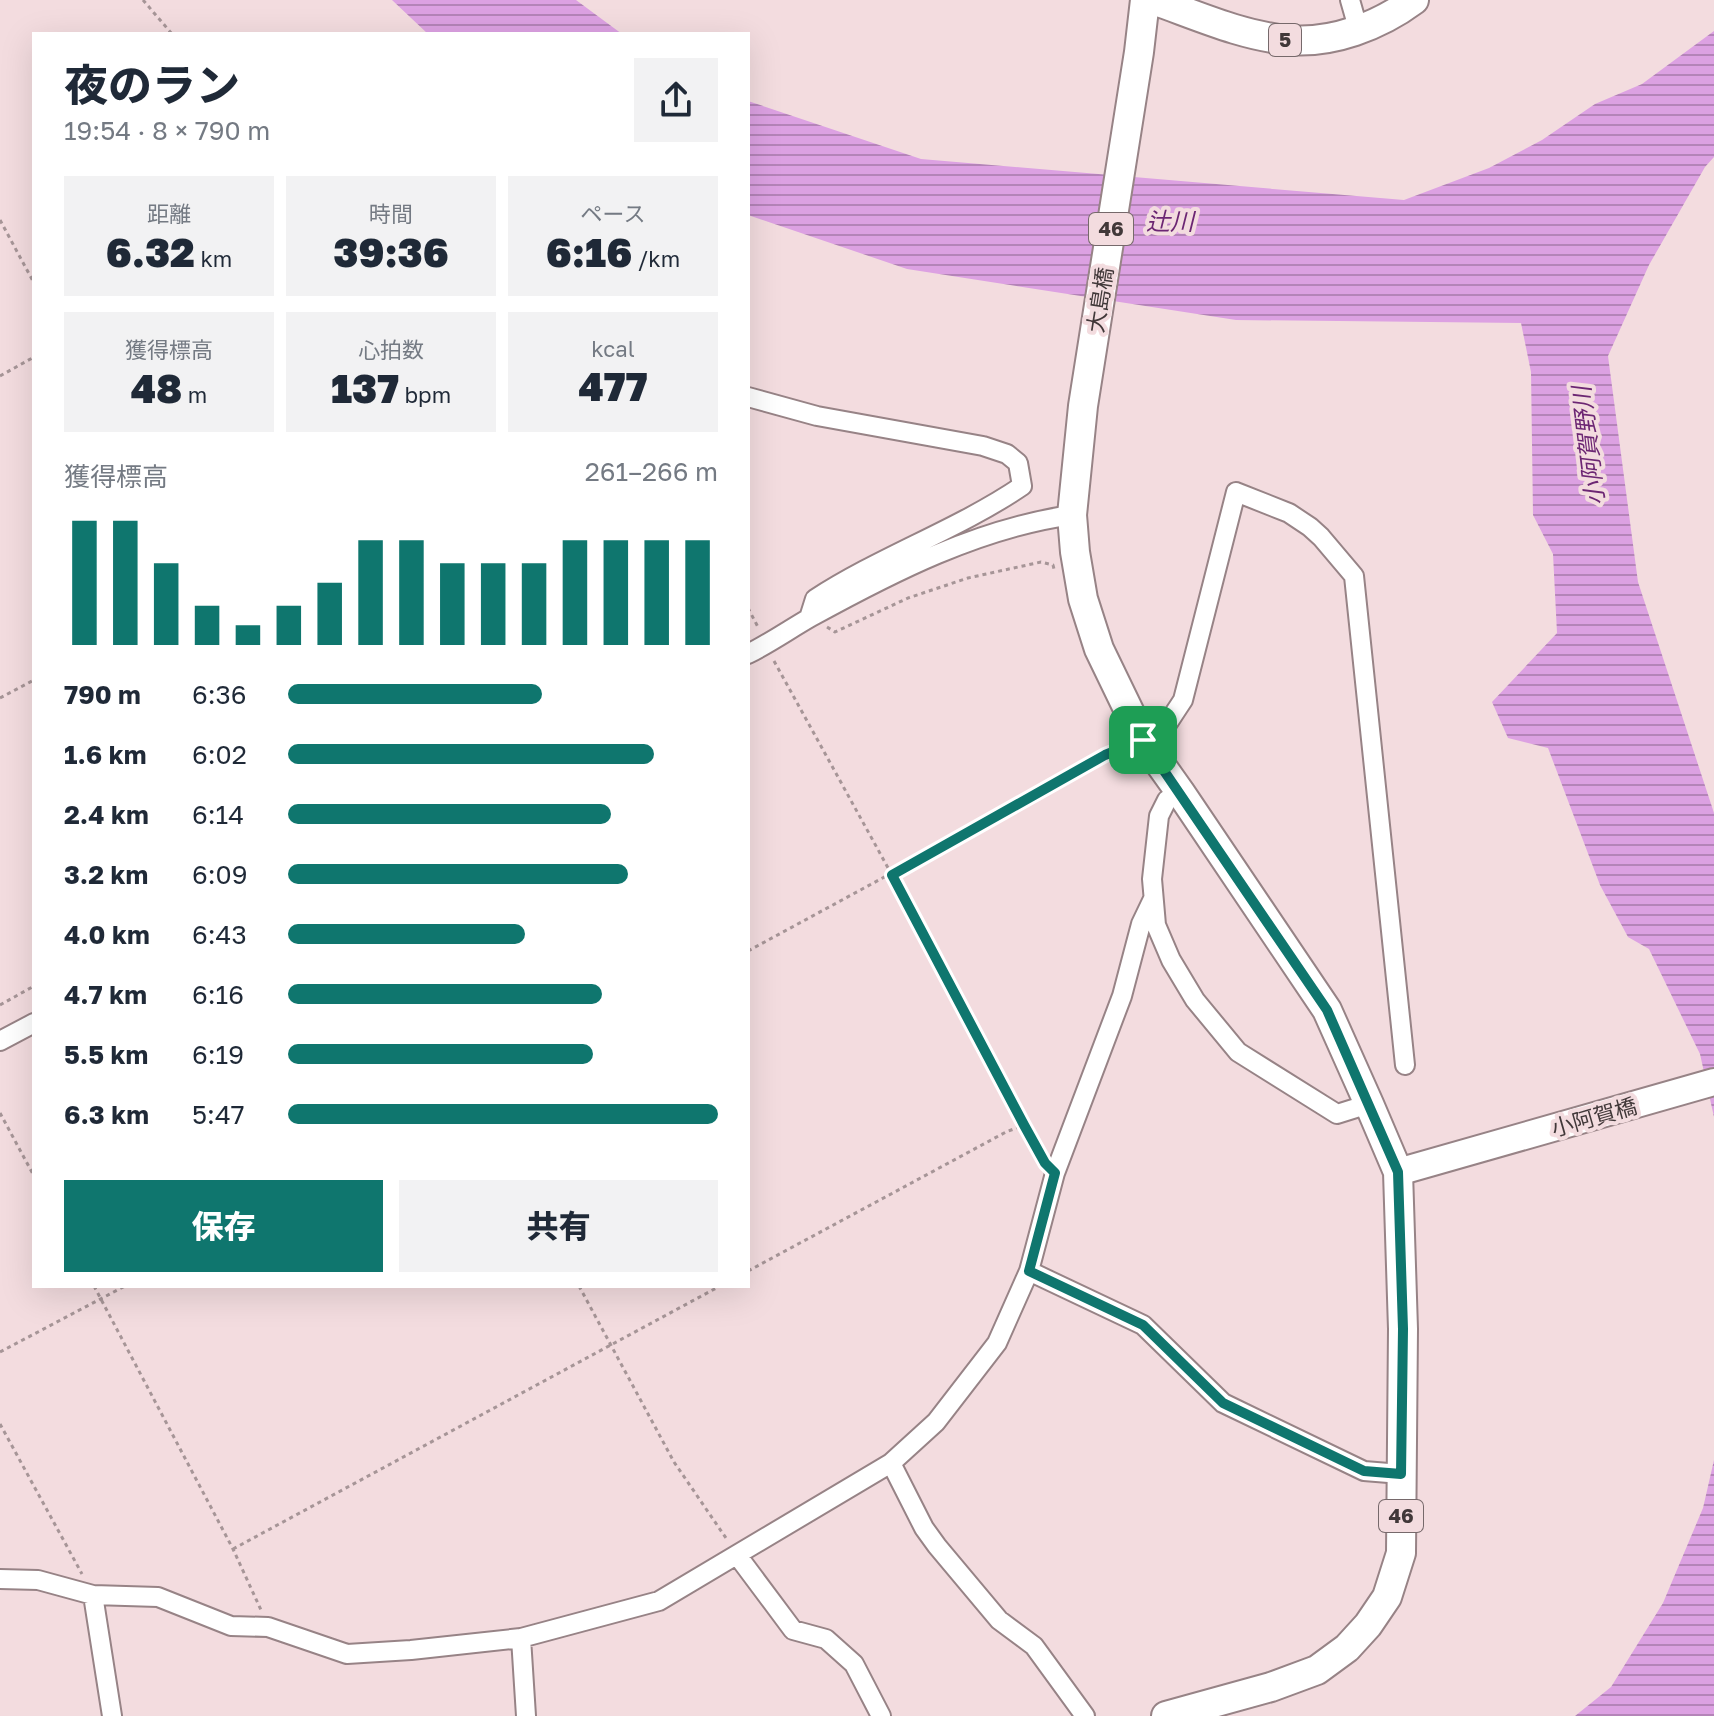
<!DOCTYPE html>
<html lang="ja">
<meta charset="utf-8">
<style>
body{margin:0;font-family:"Golos Text","Noto Sans JP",sans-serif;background:#f2f2f3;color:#1f2937;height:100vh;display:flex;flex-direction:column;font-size:30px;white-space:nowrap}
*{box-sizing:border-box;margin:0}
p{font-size:26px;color:#747a83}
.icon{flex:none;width:44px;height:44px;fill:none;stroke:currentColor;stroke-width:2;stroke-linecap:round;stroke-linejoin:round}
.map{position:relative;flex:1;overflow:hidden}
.details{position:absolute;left:32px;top:32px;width:718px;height:1256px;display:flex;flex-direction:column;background:#fff;border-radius:0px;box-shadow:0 8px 32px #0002}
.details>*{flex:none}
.pin{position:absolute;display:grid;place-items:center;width:68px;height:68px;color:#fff;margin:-34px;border-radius:16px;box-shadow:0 4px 12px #0006}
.round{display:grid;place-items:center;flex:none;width:84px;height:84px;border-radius:0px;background:#f2f2f3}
.overview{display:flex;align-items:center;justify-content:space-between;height:136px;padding:0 32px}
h1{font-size:44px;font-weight:800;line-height:60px}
.figures{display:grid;grid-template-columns:repeat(3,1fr);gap:12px;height:136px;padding:8px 32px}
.figures div{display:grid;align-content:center;border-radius:0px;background:#f2f2f3;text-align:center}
.figures b{font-size:40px;font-weight:800}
.figures small{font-size:22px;font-weight:400}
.figures p{font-size:22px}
.chart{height:224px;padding:16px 32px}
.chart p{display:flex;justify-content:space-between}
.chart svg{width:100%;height:144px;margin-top:8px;stroke:#0f766e;stroke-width:6}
.primary-button{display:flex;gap:16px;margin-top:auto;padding:16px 32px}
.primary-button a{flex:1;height:92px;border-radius:0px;background:#0f766e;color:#fff;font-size:32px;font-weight:800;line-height:92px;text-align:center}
.primary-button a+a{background:#f2f2f3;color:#1f2937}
ul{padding:0 32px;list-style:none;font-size:26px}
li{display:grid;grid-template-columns:128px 96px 1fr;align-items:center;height:60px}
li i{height:20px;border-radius:10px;background:#0f766e}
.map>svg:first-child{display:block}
.water{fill:url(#water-rules)}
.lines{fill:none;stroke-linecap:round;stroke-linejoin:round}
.street-casing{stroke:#978386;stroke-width:22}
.secondary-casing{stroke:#978386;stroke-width:30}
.primary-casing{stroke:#978386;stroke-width:32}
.path{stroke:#a69597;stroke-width:3;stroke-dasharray:4 4;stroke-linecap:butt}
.street{stroke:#fff;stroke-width:18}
.secondary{stroke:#fff;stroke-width:26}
.primary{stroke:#fff;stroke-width:28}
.route-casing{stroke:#fff;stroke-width:16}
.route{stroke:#0f766e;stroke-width:10}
.labels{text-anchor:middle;stroke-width:8;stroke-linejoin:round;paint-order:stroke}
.shield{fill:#f3dcdf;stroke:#76696b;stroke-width:2}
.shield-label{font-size:20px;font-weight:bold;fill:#413839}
.street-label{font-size:22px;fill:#413839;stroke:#f3dcdf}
.water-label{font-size:24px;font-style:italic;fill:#6c2673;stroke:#f3dcdf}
</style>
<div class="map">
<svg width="1714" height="1716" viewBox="0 0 1714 1716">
<defs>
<pattern id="water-rules" width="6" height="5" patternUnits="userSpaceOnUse" patternTransform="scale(2)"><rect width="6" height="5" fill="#dca1e2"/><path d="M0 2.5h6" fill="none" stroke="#b484b8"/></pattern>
</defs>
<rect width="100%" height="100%" fill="#f3dcdf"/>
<!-- water -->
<path class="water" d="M392 0H576L622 34H428Z
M1714 31V157L1705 167 1649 265 1608 356 1638 582 1714 813V1117L1700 1054 1649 949 1628 937 1600 885 1548 748 1508 738 1492 702 1557 633 1553 554 1533 515 1531 372 1521 323 1236 320 907 269 748 215V101L921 159 1404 200 1489 168 1542 140 1595 104 1642 84Z
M1714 1460V1716H1575L1611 1687 1663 1603 1703 1508Z"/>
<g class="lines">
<defs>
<path id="street" d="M1350 0 1356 21 1367 27
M748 397 817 416 983 446 1007 454 1018 463 1022 486C957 530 881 556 815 599L809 618
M748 654C770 643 790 629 811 617 893 572 979 528 1072 515
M1143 740 1160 735 1183 700 1236 492 1289 513 1310 527 1321 537 1354 576 1405 1065
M1180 792 1167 800 1159 816 1152 879 1156 925 1171 960 1195 1000 1238 1052 1337 1114 1369 1104
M0 1041 34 1023
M1029 1271 1143 1325 1223 1403 1364 1471 1401 1474
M891 1463 924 1528 937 1546 999 1620 1034 1646 1085 1716
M737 1555 793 1630 826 1639 854 1664 881 1716
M0 1579 38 1580 93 1595 158 1597 231 1626 268 1627 347 1654 411 1650 521 1638 659 1601 891 1463 936 1422 997 1343 1029 1271 1055 1173 1122 996 1141 924 1153 899
M93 1595 112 1716
M521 1638 526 1716"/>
<path id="secondary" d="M1398 1172 1714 1082"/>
<path id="primary" d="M1145 0 1139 52 1083 406 1072 515 1075 552 1083 599 1099 649 1143 740 1180 792 1327 1010 1369 1104 1398 1172 1403 1329 1401 1553 1387 1597 1368 1625 1347 1648 1317 1670 1271 1687 1166 1716
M1153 0C1196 15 1242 36 1288 40 1332 44 1379 26 1414 0"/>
</defs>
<!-- street casing -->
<use href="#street" class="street-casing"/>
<!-- secondary casing -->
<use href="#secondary" class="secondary-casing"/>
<!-- primary casing -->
<use href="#primary" class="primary-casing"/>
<!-- path -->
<path class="path" d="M143 0 172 34
M0 220 34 283
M0 376 34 357
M748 608 759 629
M827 627 835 632 908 598 968 578 1041 562 1053 565 1054 569
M774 661 892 875 1042 1157
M0 698 34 680
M748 951 1124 747
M0 1005 34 986
M0 1113 34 1176
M748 1271 1006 1132 1024 1125
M94 1286 233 1549 261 1610
M579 1286 674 1462 728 1541
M0 1352 125 1286
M0 1424 82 1574
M233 1549 720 1286"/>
<!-- street -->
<use href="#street" class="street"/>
<!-- secondary -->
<use href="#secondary" class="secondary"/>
<!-- primary -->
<use href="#primary" class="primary"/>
</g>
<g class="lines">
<defs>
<path id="route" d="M1143 740 1327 1010 1398 1172 1403 1329 1401 1474 1364 1471 1223 1403 1143 1325 1029 1271 1055 1173 1045 1163 1024 1125 892 875 1105 755Z"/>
</defs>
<!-- route casing -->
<use href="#route" class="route-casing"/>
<!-- route -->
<use href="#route" class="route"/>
</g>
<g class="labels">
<!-- shield labels -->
<g class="shield">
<rect x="1269" y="24" width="32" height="32" rx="6"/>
<rect x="1089" y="213" width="44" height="32" rx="6"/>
<rect x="1379" y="1500" width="44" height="32" rx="6"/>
</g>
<g class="shield-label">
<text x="1285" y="47">5</text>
<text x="1111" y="236">46</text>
<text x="1401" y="1523">46</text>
</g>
<!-- street labels -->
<g class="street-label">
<text transform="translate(1100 300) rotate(-81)" y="8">大島橋</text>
<text transform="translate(1594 1117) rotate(-16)" y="8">小阿賀橋</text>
</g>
<!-- water labels -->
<g class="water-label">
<text x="1170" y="230">辻川</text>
<text transform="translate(1589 446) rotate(-97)" y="8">小阿賀野川</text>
</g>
</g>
</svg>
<div class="pin" style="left:1143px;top:740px;background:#1e9e55"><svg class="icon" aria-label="arrive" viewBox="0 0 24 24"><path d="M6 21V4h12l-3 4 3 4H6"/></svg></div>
<section class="details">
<div class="overview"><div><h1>夜のラン</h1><p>19:54 · 8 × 790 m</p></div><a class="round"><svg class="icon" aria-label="share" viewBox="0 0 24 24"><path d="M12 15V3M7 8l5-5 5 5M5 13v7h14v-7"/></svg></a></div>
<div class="figures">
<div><p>距離</p><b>6.32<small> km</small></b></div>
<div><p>時間</p><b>39:36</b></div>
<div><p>ペース</p><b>6:16<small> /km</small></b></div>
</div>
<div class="figures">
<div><p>獲得標高</p><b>48<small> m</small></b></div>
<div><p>心拍数</p><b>137<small> bpm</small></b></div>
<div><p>kcal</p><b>477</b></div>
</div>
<div class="chart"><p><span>獲得標高</span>261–266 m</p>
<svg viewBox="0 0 160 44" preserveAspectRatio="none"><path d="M5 44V6M15 44V6M25 44V19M35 44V32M45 44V38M55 44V32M65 44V25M75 44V12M85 44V12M95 44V19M105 44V19M115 44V19M125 44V12M135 44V12M145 44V12M155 44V12"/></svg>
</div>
<ul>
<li><b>790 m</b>6:36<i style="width:59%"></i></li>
<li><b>1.6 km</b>6:02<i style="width:85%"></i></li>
<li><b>2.4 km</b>6:14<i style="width:75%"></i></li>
<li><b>3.2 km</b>6:09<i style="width:79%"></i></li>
<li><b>4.0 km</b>6:43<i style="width:55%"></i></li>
<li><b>4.7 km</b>6:16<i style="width:73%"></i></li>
<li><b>5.5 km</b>6:19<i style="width:71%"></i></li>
<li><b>6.3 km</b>5:47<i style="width:100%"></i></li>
</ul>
<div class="primary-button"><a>保存</a><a>共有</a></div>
</section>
</div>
